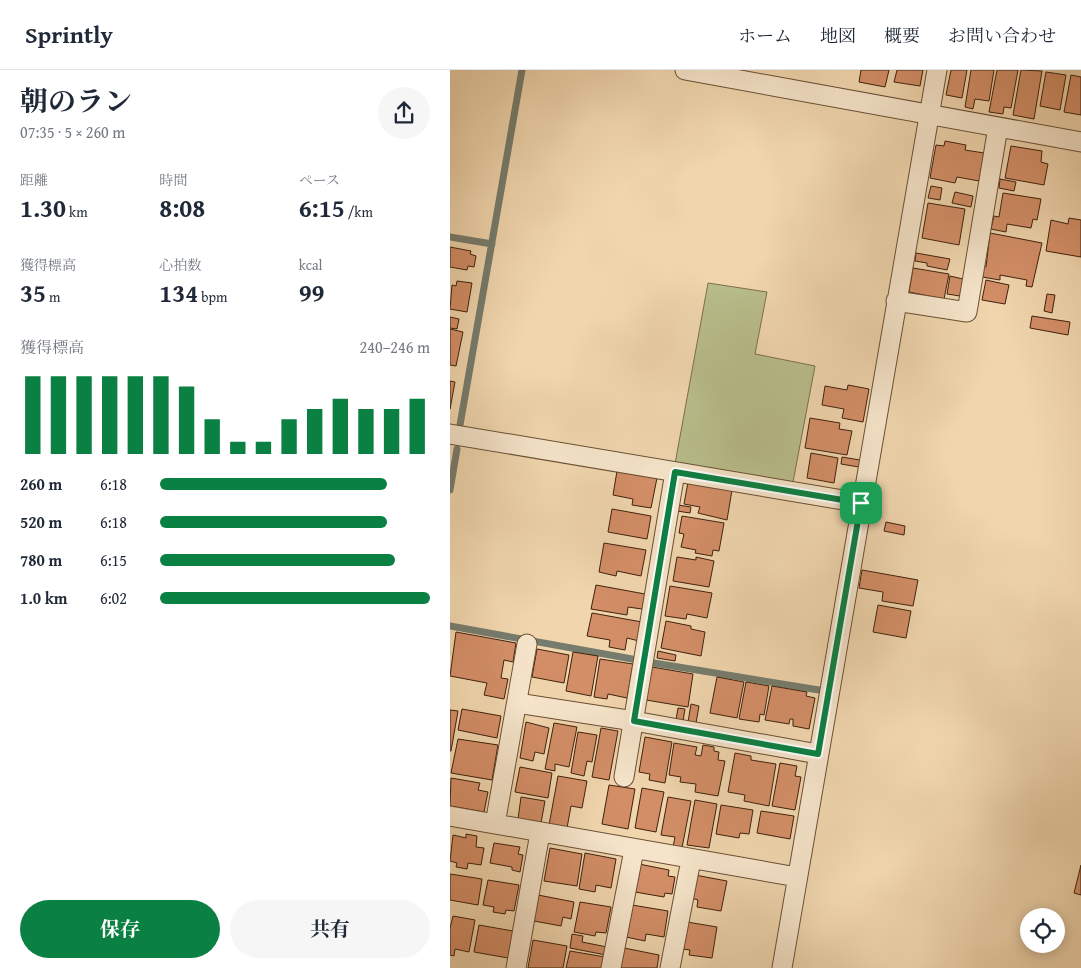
<!DOCTYPE html>
<html lang="ja">
<meta charset="utf-8">
<style>
body{margin:0;font-family:"Gentium Book Plus","Noto Serif JP",serif;background:#f6f6f7;color:#1f2937;height:100vh;display:flex;flex-direction:column;font-size:19px;white-space:nowrap}
*{box-sizing:border-box;margin:0}
p{font-size:16px;color:#747a83}
.icon{flex:none;width:28px;height:28px;fill:none;stroke:currentColor;stroke-width:2;stroke-linecap:round;stroke-linejoin:round}
.map{position:relative;flex:1;overflow:hidden}
.panel{display:flex;flex-direction:column;background:#fff;width:450px}
.panel>*{flex:none}
.tools{position:absolute;left:570px;top:838px;display:grid;gap:10px}
.tools a{display:grid;place-items:center;width:45px;height:45px;border-radius:50%;background:#fff;box-shadow:0 2px 12px #0003;font-size:25px}
.pin{position:absolute;display:grid;place-items:center;width:42px;height:42px;color:#fff;margin:-21px;border-radius:10px;box-shadow:0 2px 8px #0006}
.round{display:grid;place-items:center;flex:none;width:52px;height:52px;border-radius:26px;background:#f6f6f7}
.overview{display:flex;align-items:center;justify-content:space-between;height:85px;padding:0 20px}
h1{font-size:28px;font-weight:700;line-height:38px}
.stats{display:grid;grid-template-columns:repeat(3,1fr);gap:8px;height:85px;padding:5px 20px}
.stats div{display:grid;align-content:center}
.stats b{font-size:25px;font-weight:700}
.stats small{font-size:14px;font-weight:400}
.stats p{font-size:14px}
.chart{height:140px;padding:10px 20px}
.chart p{display:flex;justify-content:space-between}
.chart svg{width:100%;height:90px;margin-top:5px;stroke:#0b8043;stroke-width:6}
.cta{display:flex;gap:10px;margin-top:auto;padding:10px 20px}
.cta a{flex:1;height:58px;border-radius:30px;background:#0b8043;color:#fff;font-size:20px;font-weight:700;line-height:58px;text-align:center}
.cta a+a{background:#f6f6f7;color:#1f2937}
ul{padding:0 20px;list-style:none;font-size:16px}
li{display:grid;grid-template-columns:80px 60px 1fr;align-items:center;height:38px}
li i{height:12px;border-radius:6px;background:#0b8043}
header{display:flex;align-items:center;gap:30px;box-sizing:border-box;height:70px;padding:0 25px;background:#fff;border-bottom:1px solid #e0e1e3}
header strong{font-size:24px}
nav{display:flex;gap:28px;margin-inline-start:auto;font-size:18px}
main{display:flex;flex:1;min-height:0}
.map>svg:first-child{display:block}
.green{fill:#b8bd8b;stroke:#7c6f4c}
.lines{fill:none;stroke-linecap:round;stroke-linejoin:round}
.stream{stroke:#767c6d;stroke-width:7}
.building{fill:#d38e67;stroke:#3f210c}
.minor-casing{stroke:#6b4e34;stroke-width:21}
.minor{stroke:#f5e4ca;stroke-width:19}
.route-casing{stroke:#fff;stroke-width:10}
.route{stroke:#0b8043;stroke-width:6}
</style>
<header>
<strong>Sprintly</strong>
<nav><a>ホーム</a><a>地図</a><a>概要</a><a>お問い合わせ</a></nav>
</header>
<main>
<section class="panel">
<div class="overview"><div><h1>朝のラン</h1><p>07:35 · 5 × 260 m</p></div><a class="round"><svg class="icon" aria-label="share" viewBox="0 0 24 24"><path d="M12 15V3M7 8l5-5 5 5M5 13v7h14v-7"/></svg></a></div>
<div class="stats">
<div><p>距離</p><b>1.30<small> km</small></b></div>
<div><p>時間</p><b>8:08</b></div>
<div><p>ペース</p><b>6:15<small> /km</small></b></div>
</div>
<div class="stats">
<div><p>獲得標高</p><b>35<small> m</small></b></div>
<div><p>心拍数</p><b>134<small> bpm</small></b></div>
<div><p>kcal</p><b>99</b></div>
</div>
<div class="chart"><p><span>獲得標高</span>240–246 m</p>
<svg viewBox="0 0 160 44" preserveAspectRatio="none"><path d="M5 44V6M15 44V6M25 44V6M35 44V6M45 44V6M55 44V6M65 44V11M75 44V27M85 44V38M95 44V38M105 44V27M115 44V22M125 44V17M135 44V22M145 44V22M155 44V17"/></svg>
</div>
<ul>
<li><b>260 m</b>6:18<i style="width:84%"></i></li>
<li><b>520 m</b>6:18<i style="width:84%"></i></li>
<li><b>780 m</b>6:15<i style="width:87%"></i></li>
<li><b>1.0 km</b>6:02<i style="width:100%"></i></li>
</ul>
<div class="cta"><a>保存</a><a>共有</a></div>
</section>
<div class="map">
<svg width="631" height="898" viewBox="0 0 631 898">
<rect width="100%" height="100%" fill="#f0d5ad"/>
<filter id="stains"><feTurbulence type="fractalNoise" baseFrequency=".004" numOctaves="4"/><feColorMatrix values="0 0 0 0 .2 0 0 0 0 .09 0 0 0 0 .02 0 0 0 .5 -.17"/></filter>
<radialGradient id="worn" r=".72"><stop offset=".6" stop-color="#630" stop-opacity="0"/><stop offset="1" stop-color="#630" stop-opacity=".3"/></radialGradient>
<!-- green -->
<path class="green" d="M258 213 317 222 305 284 365 296 343 412 225 394Z"/>
<g class="lines">
<!-- stream -->
<path class="stream" d="M0 167 42 174
M10 355 72 0
M0 420 7 379
M0 556 182 589
M204 593 369 620"/>
</g>
<!-- building -->
<path class="building" d="M411 0H439L435 17 409 12Z
M447 0H473L470 16 444 12Z
M501 0H517L512 28 496 25Z
M521 0H544L539 31 525 29 523 39 515 37Z
M547 0H568L561 38 554 37 553 44 539 42Z
M571 0 592 1 584 49 563 45Z
M596 2 616 5 610 40 590 36Z
M621 5 631 7V45L614 42Z
M495 71 516 75 515 80 534 83 529 111 507 107 505 113 480 108 486 75 494 76Z
M561 76 592 81 591 92 598 94 594 115 555 108Z
M550 109 566 112 564 121 549 118Z
M481 116 492 118 490 130 478 128Z
M505 122 523 126 521 137 502 133Z
M553 123 591 129 587 150 583 149 581 158 557 154 556 162 541 159 544 146 549 147Z
M478 133 515 139 509 175 472 168Z
M619 148 631 150V187L596 181 601 150 618 154Z
M540 163 592 173 582 217 576 216 577 210 550 205V210L532 207 534 196 536 197Z
M0 177 21 181 20 184 26 186 24 197 18 196 17 200 0 197Z
M466 183 500 189 497 200 477 196V193L465 191Z
M463 198 499 204 494 229 459 222Z
M500 206 513 209 510 226 497 224Z
M536 210 559 215 555 234 532 230Z
M7 211 22 213 17 242 0 239 2 215 6 216Z
M597 224 605 225 602 243 594 241Z
M582 246 620 252 618 265 580 258Z
M0 247 9 249 7 259 0 258Z
M0 259 13 262 6 296 0 295Z
M0 311 5 312 0 339Z
M398 315 419 319 413 352 392 348 394 339 372 335 375 316 397 320Z
M360 348 390 353 389 359 402 361 397 385 355 378Z
M361 383 388 388 384 413 357 408Z
M392 387 410 390 409 397 391 394Z
M167 401 207 408 201 438 182 435 183 429 163 425Z
M238 412 282 420 277 450 248 443 250 437 234 434Z
M228 435 241 437 240 443 227 441Z
M162 439 201 446 197 469 158 462Z
M232 446 274 453 269 481 263 480 262 486 245 483 246 480 231 477 234 464 229 463Z
M436 452 455 456 454 465 434 461Z
M154 473 196 480 191 506 167 501 166 506 149 502Z
M227 487 246 490V487L264 491 259 517 223 511Z
M412 500 468 510 463 536 432 531 433 522 409 518Z
M146 515 195 524 192 539 178 537 177 545 141 539Z
M220 516 262 523 257 548 237 544 236 549 215 546Z
M428 535 461 541 456 568 423 562Z
M142 543 192 552 189 571 177 568 175 580 159 577 160 570 137 566Z
M216 551 241 556V559L255 562 251 586 211 578Z
M6 562 66 573 63 592 54 590 51 608 58 609 54 629 34 625 37 613 0 606Z
M87 579 119 585 114 613 82 607Z
M208 581 226 585 225 591 207 588Z
M123 582 148 586 141 626 116 621Z
M150 589 183 594 177 628 158 624 157 629 144 627Z
M202 597 243 604 238 637 196 630Z
M267 607 294 612 287 648 260 643Z
M296 612 319 616 314 645 310 644 309 652 289 649Z
M322 616 357 622 356 626 365 628 359 659 343 656V649H340L339 654 315 650Z
M241 634 249 636 246 653 238 652Z
M228 638 235 639 233 651 226 650Z
M12 639 51 646 47 668 8 660Z
M0 640 8 641 1 681H0Z
M76 652 99 658 94 684 85 682 83 691 70 688Z
M104 653 127 657 119 697 105 694V701L95 699Z
M151 658 168 661 159 710 142 707Z
M128 662 147 665 142 692 137 691 134 706 121 703Z
M195 667 222 672 215 713 199 710 200 704 189 702Z
M8 669 48 675 42 710 1 703Z
M224 673 247 677 245 685 251 686 253 675 264 677V681L269 682 268 690 275 691 268 726 245 722 246 714 230 712 231 707 219 705Z
M285 683 301 686V690L326 694 319 736 294 731 295 725 278 722Z
M330 693 347 696 345 706 351 707 345 740 322 736Z
M70 697 102 703 98 728 65 722Z
M108 706 137 711 132 738 121 736 117 758 99 755Z
M1 708 30 713 28 720 38 722 34 742 0 736Z
M159 715 185 719 178 759 152 754Z
M192 718 214 722 206 762 185 758Z
M71 727 95 731 91 753 68 749Z
M218 727 241 731 232 778 223 777 225 767 211 765Z
M245 730 267 734 259 778 237 775Z
M271 735 303 740 299 764 290 763 289 768 266 764Z
M311 741 344 746 340 769 307 763Z
M16 764 27 766 26 777 34 778 31 795 18 793 17 799 6 797 7 793 0 791 3 765 16 768Z
M44 773 70 777 68 784 73 785 70 802 62 800V797L40 793Z
M100 778 132 784 127 816 94 811Z
M135 783 166 789 161 818 146 815 145 822 129 819Z
M189 794 219 800 218 806 225 807 222 824 215 823 214 827 185 822Z
M631 795V825L624 823Z
M0 804 32 809 28 835 0 830Z
M245 805 277 811 271 841 247 837 248 830 241 828Z
M38 810 69 815 64 841 56 840 55 844 43 842 44 837 33 835Z
M88 825 124 832 121 849 113 847 111 856 84 851Z
M130 832 161 837 156 863 146 862 145 866 124 862Z
M182 835 218 841 214 867 196 864 195 871 176 867Z
M3 846 25 850 19 882 5 879 4 886 0 885V858Z
M237 852 267 857 262 888 239 885 240 880 232 879Z
M29 855 63 861 58 888 24 882Z
M122 864 133 866 132 872 157 877 156 885 120 878Z
M83 870 117 876 113 898H78Z
M174 878 209 885 207 898H170Z
M120 881 155 887 153 898H116Z"/>
<g class="lines">
<defs>
<path id="minor" d="M235 0 631 72
M446 231 517 242 548 57
M0 364 411 433
M67 633 184 651 368 684
M174 707 225 402
M0 746 347 807
M45 754 77 574
M66 898 90 763
M161 898 184 780
M220 898 241 790
M332 898 487 0"/>
</defs>
<!-- minor casing -->
<use href="#minor" class="minor-casing"/>
<!-- minor -->
<use href="#minor" class="minor"/>
</g>
<g class="lines">
<defs>
<path id="route" d="M225 402 411 433 368 684 184 651Z"/>
</defs>
<!-- route casing -->
<use href="#route" class="route-casing"/>
<!-- route -->
<use href="#route" class="route"/>
</g>
<rect width="100%" height="100%" filter="url(#stains)"/>
<rect width="100%" height="100%" fill="url(#worn)"/>
</svg>
<div class="tools">
<a><svg class="icon" aria-label="locate" viewBox="0 0 24 24"><circle cx="12" cy="12" r="6"/><path d="M12 2v4M12 18v4M2 12h4M18 12h4"/></svg></a>
</div>
<div class="pin" style="left:411px;top:433px;background:#1e9e55"><svg class="icon" aria-label="arrive" viewBox="0 0 24 24"><path d="M6 21V4h12l-3 4 3 4H6"/></svg></div>
</div>
</main>
